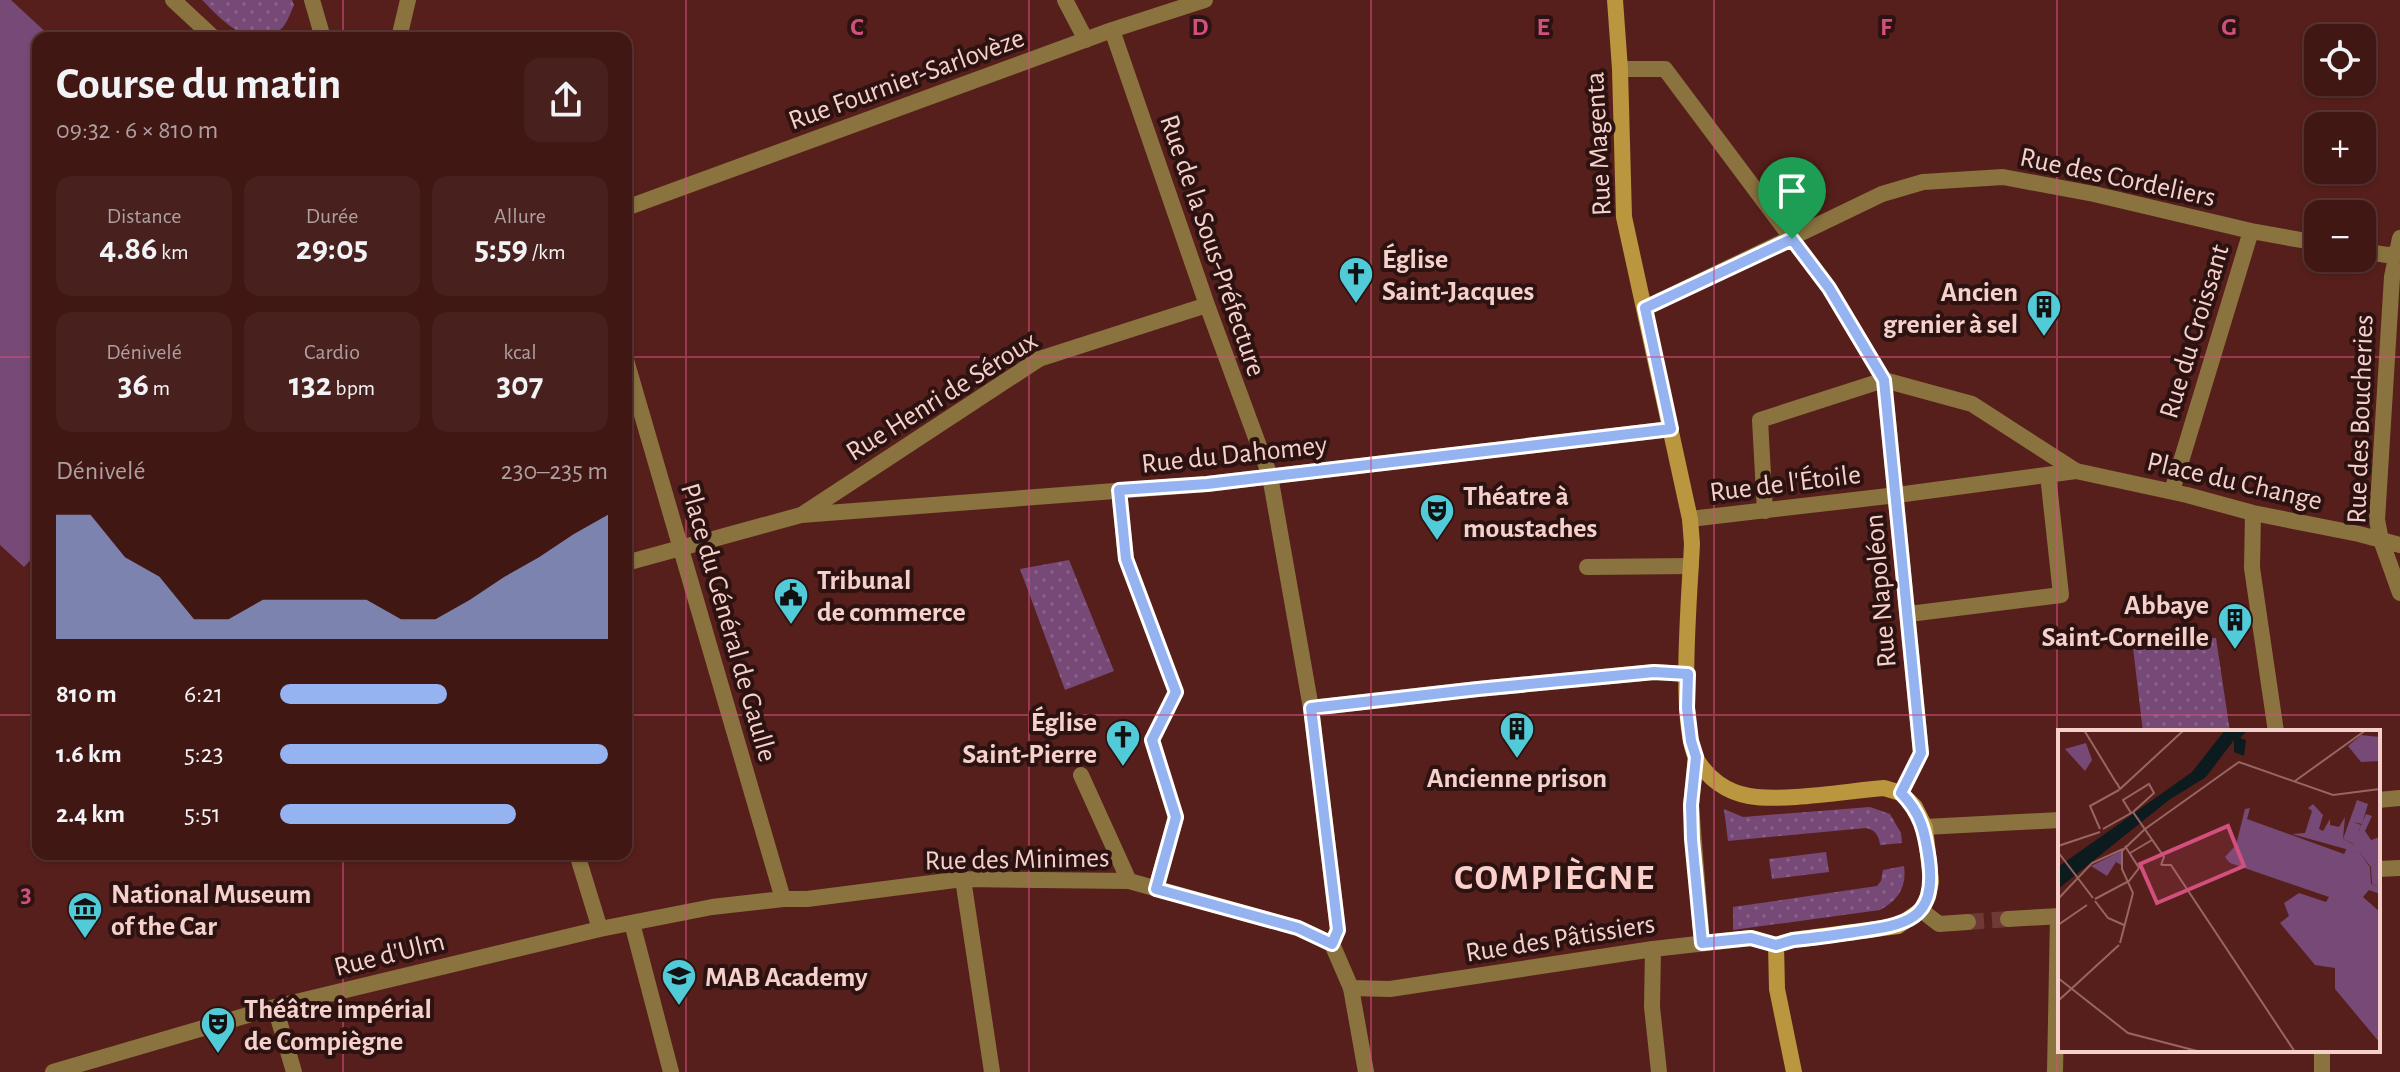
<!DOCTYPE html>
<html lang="fr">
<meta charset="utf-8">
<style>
body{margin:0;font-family:"Alegreya Sans",sans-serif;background:#48201d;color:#f1f3f6;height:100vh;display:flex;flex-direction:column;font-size:30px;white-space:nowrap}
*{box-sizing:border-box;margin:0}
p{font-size:26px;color:#ae9fa0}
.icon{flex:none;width:44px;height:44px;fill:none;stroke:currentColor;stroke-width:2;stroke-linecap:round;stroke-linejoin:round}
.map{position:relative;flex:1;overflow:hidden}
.drawer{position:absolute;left:32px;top:32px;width:600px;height:828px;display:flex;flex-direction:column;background:#411714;border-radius:16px;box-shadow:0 2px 6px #0004,0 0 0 2px #5a3634}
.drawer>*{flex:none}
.buttons{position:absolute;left:2304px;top:24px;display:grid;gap:16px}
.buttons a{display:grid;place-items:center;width:72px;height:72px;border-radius:16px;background:#411714;box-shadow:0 2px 6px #0004,0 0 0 2px #5a3634;font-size:40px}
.pin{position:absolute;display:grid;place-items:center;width:68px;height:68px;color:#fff;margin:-82px -34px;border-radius:50% 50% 50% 0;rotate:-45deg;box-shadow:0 0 8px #0007}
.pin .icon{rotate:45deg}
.round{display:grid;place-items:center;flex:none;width:84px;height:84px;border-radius:16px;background:#48201d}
.overview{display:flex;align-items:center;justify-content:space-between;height:136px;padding:0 24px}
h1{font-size:44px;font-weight:600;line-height:60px}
.metrics{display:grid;grid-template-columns:repeat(3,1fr);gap:12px;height:136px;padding:8px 24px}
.metrics div{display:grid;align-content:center;border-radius:16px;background:#48201d;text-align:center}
.metrics b{font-size:34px;font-weight:600}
.metrics small{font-size:22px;font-weight:400}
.metrics p{font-size:22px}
.chart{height:224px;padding:16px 24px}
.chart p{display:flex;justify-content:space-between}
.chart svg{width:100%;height:144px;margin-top:8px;fill:#95b2f1;opacity:.7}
ul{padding:0 24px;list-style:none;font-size:26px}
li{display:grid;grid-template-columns:128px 96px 1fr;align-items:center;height:60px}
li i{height:20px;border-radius:10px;background:#95b2f1}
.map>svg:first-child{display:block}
.grass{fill:url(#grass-dots)}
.park{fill:#764977}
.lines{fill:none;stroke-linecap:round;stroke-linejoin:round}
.pedestrian-tunnel{stroke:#6f3a36;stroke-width:16;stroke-dasharray:16 8;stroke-linecap:butt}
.pedestrian{stroke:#8a733f;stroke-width:16}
.minor{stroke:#8a733f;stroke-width:16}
.secondary{stroke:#ba963e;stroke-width:16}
.route-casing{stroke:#fff;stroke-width:16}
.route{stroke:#95b2f1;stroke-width:10}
.grid{fill:none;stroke:#d2507d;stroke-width:2;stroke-opacity:0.55}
.labels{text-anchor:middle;stroke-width:8;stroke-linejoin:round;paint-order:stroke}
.street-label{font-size:28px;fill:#f6d1cc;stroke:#2c1311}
.poi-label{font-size:28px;font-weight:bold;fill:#f6d1cc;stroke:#2c1311;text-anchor:start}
.district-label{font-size:36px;font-weight:bold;letter-spacing:2px;fill:#fcd0ca;stroke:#2c1311}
.inset-road{fill:none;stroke:#976662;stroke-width:2}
.view{fill:#d2507d;fill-opacity:0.15;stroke:#d2507d;stroke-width:4}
.inset-edge{fill:none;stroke:#f6d1cc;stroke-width:4}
.grid-label{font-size:26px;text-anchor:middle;font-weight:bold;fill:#d2507d;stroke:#2c1311;stroke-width:8;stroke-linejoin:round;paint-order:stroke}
</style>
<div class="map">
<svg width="2400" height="1072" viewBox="0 0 2400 1072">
<defs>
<pattern id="grass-dots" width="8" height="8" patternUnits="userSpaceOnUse" patternTransform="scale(2)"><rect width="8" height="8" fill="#764977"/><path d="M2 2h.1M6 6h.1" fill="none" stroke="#8a6289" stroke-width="1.8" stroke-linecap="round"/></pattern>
</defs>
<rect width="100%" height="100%" fill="#571f1b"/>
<!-- grass -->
<path class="grass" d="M202 0H292L294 5C291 12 287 23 282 28 254 56 221 19 202 0Z
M1069 560 1114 671 1065 690 1020 569Z
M2216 638 2230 732H2143L2132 639Z
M1870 807 1890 814 1901 833 1902 843 1880 845C1879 836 1876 830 1866 828L1728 841 1724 809 1743 817Z
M1826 852 1829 872 1772 879 1769 859Z
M1904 866C1907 887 1898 900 1880 910L1733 930V907L1877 886 1881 881 1883 870Z"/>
<!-- park -->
<path class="park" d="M0 0H11L52 38H38V552L24 567 0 545Z"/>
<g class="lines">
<!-- pedestrian-tunnel -->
<path class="pedestrian-tunnel" d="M1968 922 2008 919"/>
<!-- pedestrian -->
<path class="pedestrian" d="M173 0 214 38
M1620 69H1665L1829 288 1884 380 1972 404 2076 471
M1119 490 1126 559 1176 692 1152 740 1176 817 1156 889
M1765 511 1760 420 1884 380 1921 753 1901 793
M1587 567 1691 566
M1909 614 2061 595 2048 475
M1696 757 1691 805 1702 943
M2378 869 2400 868
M1921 910 1939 924 1968 922
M2008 919 2060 916
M1351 988 1390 989 1653 949
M2055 1072 2058 916
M2322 1072V1050"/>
<!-- minor -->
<path class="minor" d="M312 0 323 38
M1065 0 1086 40
M1112 30 1207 305 1270 476 1311 708 1338 930 1332 944 1351 988 1366 1072
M399 38 408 0
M626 208 1112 30 1205 0
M2400 238 2392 277 2377 520 2381 540 2400 593
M2362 251 2387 255 2400 254
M1645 308 1882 194 1923 182 2003 177 2094 194 2251 231 2318 243
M626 360 783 899
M2172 491 2251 231
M2253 513 2252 568 2276 732
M803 514 1039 359 1207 305
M1690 519 1897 495 2076 471 2187 495 2253 513 2359 534 2400 545
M626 563 801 515 1207 484 1671 429
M1311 708 1478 689 1654 672 1688 674
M1081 775 1129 881
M2378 800 2400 798
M1925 827 2060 820
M577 854 600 929
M963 879 992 1072
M632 923 671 1072
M275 1007 294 1072
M53 1072 275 1007 600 929 712 907 783 899H807L963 879 1129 881 1298 928 1332 944
M1659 1072 1652 1007 1653 949 1751 938 1776 945"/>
<!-- secondary -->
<path class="secondary" d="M1615 0 1620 69 1624 217 1690 519 1692 544C1690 590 1678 720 1696 758 1707 778 1726 792 1749 796 1783 802 1847 791 1884 788L1901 793 1915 807 1925 827 1931 882 1928 897 1921 910 1898 926 1793 940 1776 945 1777 989 1794 1072"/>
</g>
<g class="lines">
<defs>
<path id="route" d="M1792 239 1829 288 1884 380 1921 753 1901 793C1921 813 1925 832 1929 860 1937 921 1905 925 1855 932 1834 935 1814 938 1793 940L1776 945 1751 938 1702 943 1692 839 1691 805 1696 757 1691 741 1687 708 1688 674 1654 672 1478 689 1311 708 1338 930 1332 944 1298 928 1156 889 1176 817 1152 740 1176 692 1126 559 1119 490 1207 484 1671 429 1645 308Z"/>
</defs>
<!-- route casing -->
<use href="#route" class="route-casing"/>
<!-- route -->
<use href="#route" class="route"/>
</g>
<!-- grid -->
<path class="grid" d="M343 0V38M686 0V1072M1029 0V1072M1371 0V1072M1714 0V1072M2057 0V1072M0 357H38M626 357H2400M0 715H38M626 715H2400M343 854V1072"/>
<!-- icons -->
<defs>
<symbol id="church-pin" viewBox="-11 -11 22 30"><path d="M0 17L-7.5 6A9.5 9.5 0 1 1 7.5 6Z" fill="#52cbd9" stroke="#2c1311"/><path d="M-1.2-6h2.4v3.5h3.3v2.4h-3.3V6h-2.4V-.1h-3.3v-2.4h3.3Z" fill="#111"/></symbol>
<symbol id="building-pin" viewBox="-11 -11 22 30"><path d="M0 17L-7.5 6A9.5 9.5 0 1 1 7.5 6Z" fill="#52cbd9" stroke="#2c1311"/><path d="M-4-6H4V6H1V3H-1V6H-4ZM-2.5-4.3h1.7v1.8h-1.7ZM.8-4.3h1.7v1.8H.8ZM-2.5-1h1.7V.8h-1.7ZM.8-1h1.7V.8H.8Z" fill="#111"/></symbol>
<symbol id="theatre-pin" viewBox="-11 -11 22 30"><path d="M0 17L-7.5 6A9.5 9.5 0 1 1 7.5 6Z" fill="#52cbd9" stroke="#2c1311"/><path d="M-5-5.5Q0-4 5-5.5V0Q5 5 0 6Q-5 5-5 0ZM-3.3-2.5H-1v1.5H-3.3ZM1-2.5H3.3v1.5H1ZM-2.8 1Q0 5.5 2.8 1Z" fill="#111"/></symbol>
<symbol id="civic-pin" viewBox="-11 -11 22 30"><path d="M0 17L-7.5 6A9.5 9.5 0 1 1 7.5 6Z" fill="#52cbd9" stroke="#2c1311"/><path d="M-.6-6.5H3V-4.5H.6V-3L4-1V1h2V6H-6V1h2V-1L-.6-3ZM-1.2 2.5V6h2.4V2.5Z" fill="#111"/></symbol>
<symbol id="museum-pin" viewBox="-11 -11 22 30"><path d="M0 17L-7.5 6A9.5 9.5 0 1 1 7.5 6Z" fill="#52cbd9" stroke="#2c1311"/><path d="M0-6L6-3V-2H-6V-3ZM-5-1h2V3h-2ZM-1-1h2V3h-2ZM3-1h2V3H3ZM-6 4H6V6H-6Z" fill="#111"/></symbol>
<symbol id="university-pin" viewBox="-11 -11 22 30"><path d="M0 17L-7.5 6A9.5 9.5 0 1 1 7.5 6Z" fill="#52cbd9" stroke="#2c1311"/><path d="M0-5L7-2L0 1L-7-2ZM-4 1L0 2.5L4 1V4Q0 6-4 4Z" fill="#111"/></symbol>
</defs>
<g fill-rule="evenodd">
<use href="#church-pin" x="1336" y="254" width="40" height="54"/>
<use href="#building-pin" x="2024" y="287" width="40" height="54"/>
<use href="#theatre-pin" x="1417" y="491" width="40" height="54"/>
<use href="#civic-pin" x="771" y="575" width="40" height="54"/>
<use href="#building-pin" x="2215" y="600" width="40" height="54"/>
<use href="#building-pin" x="1497" y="709" width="40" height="54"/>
<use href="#church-pin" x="1103" y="717" width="40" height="54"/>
<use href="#museum-pin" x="65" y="889" width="40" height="54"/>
<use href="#university-pin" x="659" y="956" width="40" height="54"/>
<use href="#theatre-pin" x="198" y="1004" width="40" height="54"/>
</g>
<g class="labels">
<!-- street labels -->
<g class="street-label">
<text transform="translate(906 78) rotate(-20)" y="10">Rue Fournier-Sarlovèze</text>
<text transform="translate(1597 144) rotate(-93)" y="10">Rue Magenta</text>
<text transform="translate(2118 176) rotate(12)" y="10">Rue des Cordeliers</text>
<text transform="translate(1214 245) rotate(71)" y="10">Rue de la Sous-Préfecture</text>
<text transform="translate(2193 331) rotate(-73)" y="10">Rue du Croissant</text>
<text transform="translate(941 395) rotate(-32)" y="10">Rue Henri de Séroux</text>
<text transform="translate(2359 419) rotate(-88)" y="10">Rue des Boucheries</text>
<text transform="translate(1234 453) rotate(-6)" y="10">Rue du Dahomey</text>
<text transform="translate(2235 480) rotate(13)" y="10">Place du Change</text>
<text transform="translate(1785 482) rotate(-7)" y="10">Rue de l'Étoile</text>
<text transform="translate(1879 591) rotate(-95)" y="10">Rue Napoléon</text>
<text transform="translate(730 622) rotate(74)" y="10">Place du Général de Gaulle</text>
<text transform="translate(1017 858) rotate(-1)" y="10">Rue des Minimes</text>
<text transform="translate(1560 937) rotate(-9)" y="10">Rue des Pâtissiers</text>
<text transform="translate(389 953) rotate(-14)" y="10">Rue d'Ulm</text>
</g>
<!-- poi labels -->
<g class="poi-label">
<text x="1382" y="268">Église<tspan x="1382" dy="32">Saint-Jacques</tspan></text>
<text x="2018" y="301" text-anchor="end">Ancien<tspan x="2018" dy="32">grenier à sel</tspan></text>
<text x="1463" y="505">Théatre à<tspan x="1463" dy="32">moustaches</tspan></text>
<text x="817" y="589">Tribunal<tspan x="817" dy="32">de commerce</tspan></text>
<text x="2209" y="614" text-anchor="end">Abbaye<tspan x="2209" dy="32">Saint-Corneille</tspan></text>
<text x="1097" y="731" text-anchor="end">Église<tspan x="1097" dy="32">Saint-Pierre</tspan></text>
<text x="1517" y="787" text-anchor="middle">Ancienne prison</text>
<text x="111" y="903">National Museum<tspan x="111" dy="32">of the Car</tspan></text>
<text x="705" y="986">MAB Academy</text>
<text x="244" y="1018">Théâtre impérial<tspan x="244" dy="32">de Compiègne</tspan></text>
</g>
<!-- district labels -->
<g class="district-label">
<text x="1555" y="889">COMPIÈGNE</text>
</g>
</g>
<!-- overview -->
<g transform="translate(2058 730)">
<rect width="322" height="322" fill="#571f1b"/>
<path d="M255 74 265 85 261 99 265 101 272 89V95L281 97 287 87 285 109 295 114 308 84 314 86 307 101 313 110 322 107V157L314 154 313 137 302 123 234 104 247 103 254 81 250 78Z" fill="#764977"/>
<path d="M303 5 322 7V31L303 32 290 16ZM28 13 34 30 27 41 7 19ZM299 70 310 74 304 94 295 92 303 95 296 114 285 109ZM192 78 189 89 286 124 289 118 302 123 312 137 313 154 322 157V164L311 160 305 167 322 182V313L277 259V238L257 235 222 193 231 186 226 173 241 163 268 172 271 167 172 133 167 127 178 115 187 79ZM63 121V135L58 132 49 146 33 136Z" fill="#764977"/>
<path d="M167 0H190L182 8 188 10 186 26 176 22V10L148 47 111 70 0 159V137L134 42Z" fill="#0c1b1d"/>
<path class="inset-road" d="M26 0 59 54M237 51 308 0M59 53 62 59 126 0M73 83 65 70 91 54 96 63 75 82M42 99 32 76 61 60M45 99 75 82 106 127 103 135M87 99 181 32 275 65 322 59M0 116 42 102M0 122 35 168M72 123 94 110M103 135H113L237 322M0 169 34 133 65 119M37 169 71 151 81 138 67 116M37 171 50 188 66 195M0 195 29 175M62 213 75 163 64 139V121L87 99M0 248 70 303 143 322M0 271 61 215"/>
<path class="view" d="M170 96 186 136 99 173 82 134Z"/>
<rect width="322" height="322" class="inset-edge"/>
</g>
<g class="grid-label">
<text x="857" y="35">C</text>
<text x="1200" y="35">D</text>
<text x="1543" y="35">E</text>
<text x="1886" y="35">F</text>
<text x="2229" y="35">G</text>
<text x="26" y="902">3</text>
</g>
</svg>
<div class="buttons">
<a><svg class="icon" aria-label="locate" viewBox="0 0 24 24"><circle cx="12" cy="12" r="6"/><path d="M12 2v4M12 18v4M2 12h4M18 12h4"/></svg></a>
<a>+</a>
<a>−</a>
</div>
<div class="pin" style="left:1792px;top:239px;background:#1e9e55"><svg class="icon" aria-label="arrive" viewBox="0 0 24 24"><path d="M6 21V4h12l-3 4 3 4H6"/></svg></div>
<section class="drawer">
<div class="overview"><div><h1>Course du matin</h1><p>09:32 · 6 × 810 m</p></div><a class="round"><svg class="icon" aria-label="share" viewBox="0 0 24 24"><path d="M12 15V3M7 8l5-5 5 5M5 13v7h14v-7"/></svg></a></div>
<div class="metrics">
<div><p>Distance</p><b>4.86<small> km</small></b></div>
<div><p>Durée</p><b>29:05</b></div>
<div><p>Allure</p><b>5:59<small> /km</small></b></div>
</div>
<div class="metrics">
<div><p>Dénivelé</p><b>36<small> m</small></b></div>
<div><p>Cardio</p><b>132<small> bpm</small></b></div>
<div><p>kcal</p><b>307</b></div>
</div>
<div class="chart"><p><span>Dénivelé</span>230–235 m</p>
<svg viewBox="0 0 160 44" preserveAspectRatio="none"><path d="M0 44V6L10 6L20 19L30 25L40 38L50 38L60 32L70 32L80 32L90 32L100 38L110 38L120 32L130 25L140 19L150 12L160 6V44z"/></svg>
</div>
<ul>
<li><b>810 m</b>6:21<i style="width:51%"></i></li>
<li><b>1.6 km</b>5:23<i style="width:100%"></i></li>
<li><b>2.4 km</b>5:51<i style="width:72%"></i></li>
</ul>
</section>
</div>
